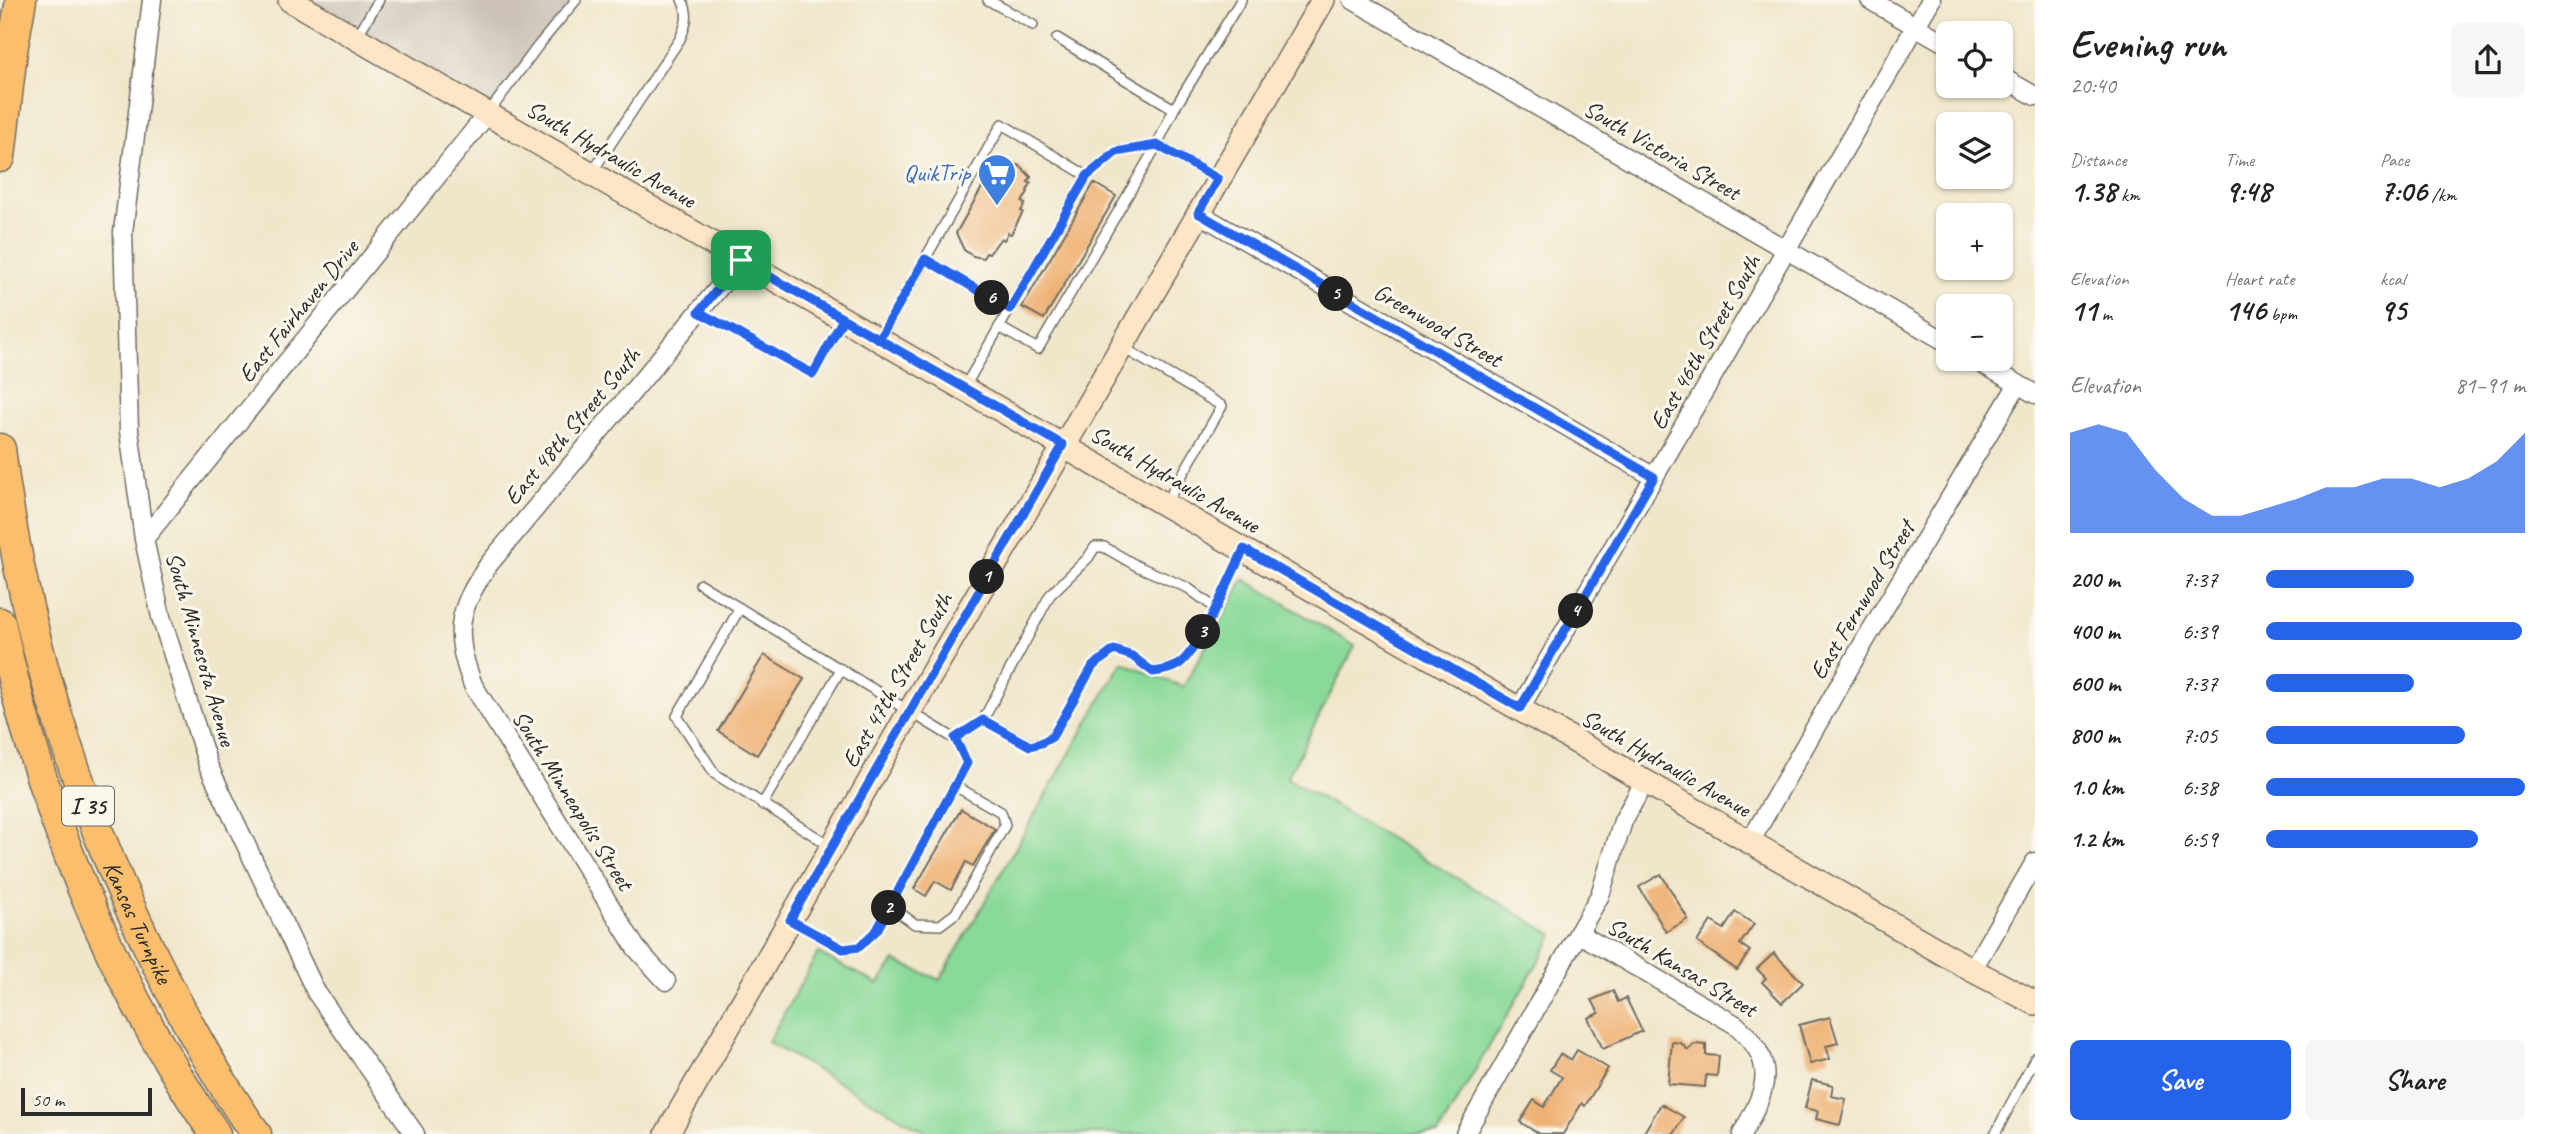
<!DOCTYPE html>
<meta charset="utf-8">
<style>
body{margin:0;font-family:Caveat,sans-serif;background:#f6f6f6;color:#222;height:100vh;display:flex;flex-direction:column;font-size:26px;white-space:nowrap}
*{box-sizing:border-box;margin:0}
p{font-size:23px;color:#767676}
.icon{flex:none;width:38px;height:38px;fill:none;stroke:currentColor;stroke-width:2;stroke-linecap:round;stroke-linejoin:round}
.map{position:relative;flex:1;overflow:hidden}
.drawer{display:flex;flex-direction:column;background:#fff;width:525px}
.drawer>*{flex:none}
.buttons{position:absolute;left:1936px;top:21px;display:grid;gap:14px}
.buttons a{display:grid;place-items:center;width:77px;height:77px;border-radius:10px;background:#fff;box-shadow:0 2px 5px #0004;font-size:35px}
.scale{position:absolute;left:21px;bottom:18px;width:131px;box-sizing:border-box;padding-left:7px;border:4px solid #2b2b2b;border-top:0;font-size:19px;line-height:24px;white-space:nowrap;color:#2b2b2b;-webkit-text-stroke:5px #fbf7ec;paint-order:stroke}
.pin{position:absolute;display:grid;place-items:center;width:60px;height:60px;color:#fff;margin:-30px;border-radius:14px;box-shadow:0 4px 10px #0006}
.km{position:absolute;width:35px;height:35px;margin:-18px;border-radius:50%;background:#222;color:#fff;font-size:19px;line-height:35px;text-align:center}
.round{display:grid;place-items:center;flex:none;width:74px;height:74px;border-radius:10px;background:#f6f6f6}
.summary{display:flex;align-items:center;justify-content:space-between;height:119px;padding:0 35px}
h1{font-size:38px;font-weight:600;line-height:52px}
.metrics{display:grid;grid-template-columns:repeat(3,1fr);gap:10px;height:119px;padding:7px 35px}
.metrics div{display:grid;align-content:center}
.metrics b{font-size:30px;font-weight:600}
.metrics small{font-size:19px;font-weight:400}
.metrics p{font-size:19px}
.chart{height:196px;padding:14px 35px}
.chart p{display:flex;justify-content:space-between}
.chart svg{width:100%;height:126px;margin-top:7px;fill:#2563eb;opacity:.7}
.primary-button{display:flex;gap:14px;margin-top:auto;padding:14px 35px}
.primary-button a{flex:1;height:80px;border-radius:10px;background:#2563eb;color:#fff;font-size:28px;font-weight:600;line-height:80px;text-align:center}
.primary-button a+a{background:#f6f6f6;color:#222}
ul{padding:0 35px;list-style:none;font-size:23px}
li{display:grid;grid-template-columns:112px 84px 1fr;align-items:center;height:52px}
li i{height:18px;border-radius:9px;background:#2563eb}
main{display:flex;flex:1;min-height:0}
.map>svg:first-child{display:block}
.industrial{fill:#ccc2b8}
.green{fill:#89d999;stroke:#5a8262;stroke-width:2}
.building{fill:#efb276}
.lines{fill:none;stroke-linecap:round;stroke-linejoin:round}
.lane-casing{stroke:#706c63;stroke-width:12}
.street-casing{stroke:#706c63;stroke-width:21}
.secondary-casing{stroke:#706c63;stroke-width:26}
.highway-casing{stroke:#706c63;stroke-width:33}
.lane{stroke:#fff;stroke-width:9}
.street{stroke:#fff;stroke-width:18}
.secondary{stroke:#fde5c5;stroke-width:23}
.highway{stroke:#fabe6d;stroke-width:30}
.route-casing{stroke:#fff;stroke-width:14}
.route{stroke:#2563eb;stroke-width:9}
.labels{text-anchor:middle;stroke-width:6;stroke-linejoin:round;paint-order:stroke}
.shield{fill:#fbf7ec;stroke:#696865;stroke-width:2}
.shield-label{font-size:23px;font-weight:bold;fill:#2b2b2b}
.street-label{font-size:24px;fill:#2b2b2b;stroke:#fbf7ec}
.shop-label{font-size:24px;fill:#366cbe;stroke:#fbf7ec;text-anchor:end}
</style>
<main>
<div class="map">
<svg width="2035" height="1134" viewBox="0 0 2035 1134">
<rect width="100%" height="100%" fill="#fbf7ec"/>
<filter id="ink" filterUnits="userSpaceOnUse"><feTurbulence type="fractalNoise" baseFrequency=".0143" numOctaves="2"/><feDisplacementMap in="SourceGraphic" scale="14" xChannelSelector="R" yChannelSelector="G"/><feConvolveMatrix kernelMatrix="1 2 1 2 8 2 1 2 1" color-interpolation-filters="sRGB"/></filter>
<filter id="wash" filterUnits="userSpaceOnUse"><feTurbulence type="fractalNoise" baseFrequency=".00686" numOctaves="4" result="noise"/><feDisplacementMap in="SourceGraphic" scale="28" xChannelSelector="R" yChannelSelector="G"/><feGaussianBlur stdDeviation="1.57" result="paint"/><feColorMatrix in="noise" values="0 0 0 0 0 0 0 0 0 0 0 0 0 0 0 0 0 1.4 0 .05"/><feComposite in="paint" operator="in"/></filter>
<g filter="url(#wash)">
<rect width="100%" height="100%" fill="#f0e6ca"/>
<!-- industrial -->
<path class="industrial" d="M290 0H581L488 113Z"/>
<!-- green -->
<path class="green" d="M1244 579 1355 646 1287 778 1554 935 1438 1134H929L768 1042 818 953 878 984 895 961 940 980 1122 662 1183 687Z"/>
<g id="blocks">
<!-- building -->
<path class="building" d="M1009 163 1020 166 1031 177 1028 182 1031 183 1027 191 1028 192 1022 202 1025 204 1021 211 1023 212 1011 234 1008 233 1004 240 1001 238 989 254 986 253 983 258 973 256 964 250 956 233 995 165Z
M1094 183 1116 196 1044 319 1022 307Z
M764 655 804 679 757 755 718 731Z
M961 809 995 829 973 866 966 862 951 890 935 881 926 896 914 889Z
M1661 874 1688 919 1666 932 1639 887Z
M1735 912 1754 924 1740 944 1750 951 1737 970 1697 942 1711 921 1724 929Z
M1774 953 1803 983 1782 1003 1762 982 1766 978 1757 969Z
M1613 991 1618 1002 1626 998 1642 1031 1603 1049 1588 1018 1599 1013 1592 1000Z
M1830 1017 1838 1043 1826 1046 1830 1059 1810 1064 1799 1025Z
M1672 1042 1681 1043 1688 1050 1694 1044 1706 1045V1055L1719 1056 1717 1076 1706 1075 1705 1087 1668 1084Z
M1577 1050 1608 1068 1585 1106 1582 1103 1563 1134H1539L1520 1122 1534 1100 1544 1107 1562 1077 1550 1070 1560 1054 1571 1060Z
M1812 1080 1833 1085 1831 1096 1846 1099 1840 1125 1816 1119 1818 1111 1805 1108Z
M1661 1104 1684 1117 1674 1134H1643Z"/>
</g>
</g>
<g filter="url(#ink)">
<use href="#blocks" fill-opacity="0" stroke="#706c63" stroke-width="2"/>
<g class="lines">
<defs>
<path id="lane" d="M988 0 1033 25
M357 36 379 0
M1057 38 1174 109
M489 112 538 46 576 0
M592 172 680 39C686 25 690 15 682 0
M1087 176 1116 152 1157 145 1218 179
M925 259 1010 309
M699 312 813 374 842 321
M999 327 1038 349 1157 145 1174 109 1241 0
M880 338 1002 124 1087 176 964 388
M1122 347 1222 406 1166 503
M700 584 955 739 983 720 1030 745 1041 743 1052 737 1093 666 1114 650 1132 656 1153 672C1162 671 1172 669 1179 664 1200 650 1231 576 1243 551
M740 608 677 716 715 774 831 846
M983 720 1050 595 1088 558 1095 547H1104L1137 566 1188 588 1215 608
M762 805 841 669
M894 899 901 914 915 924 940 925 956 913 1005 825 1001 812 955 786
M791 921 843 949 859 947 877 930 967 763 955 738
M1995 1134 2035 1058"/>
<path id="street" d="M152 0 123 232 129 431 144 539 161 617 208 765 316 992 415 1134
M1353 0 1948 343
M1870 0 1948 45
M2000 76 2035 96
M1198 213 1654 477
M1974 359 2035 394
M144 539 488 113
M1520 708 1931 0
M1750 842 1860 649 2018 384
M1578 933 1736 1025C1779 1063 1767 1089 1742 1134
M1972 970 2035 862
M666 981 636 948 473 685C453 632 457 611 489 564L742 260
M1465 1134 1600 895 1623 821 1645 781"/>
<path id="secondary" d="M290 0 1972 970 2035 1003
M667 1134 910 711 1323 0"/>
<g id="highway">
<path d="M0 157 12 51 21 0"/>
<path id="s1" d="M0 449C22 627 75 799 155 960 185 1020 217 1079 256 1134"/>
<path d="M0 623C39 805 110 980 215 1134"/>
</g>
</defs>
<!-- lane casing -->
<use href="#lane" class="lane-casing"/>
<!-- street casing -->
<use href="#street" class="street-casing"/>
<!-- secondary casing -->
<use href="#secondary" class="secondary-casing"/>
<!-- highway casing -->
<use href="#highway" class="highway-casing"/>
<!-- lane -->
<use href="#lane" class="lane"/>
<!-- street -->
<use href="#street" class="street"/>
<!-- secondary -->
<use href="#secondary" class="secondary"/>
<!-- highway -->
<use href="#highway" class="highway"/>
</g>
</g>
<g class="lines" filter="url(#ink)">
<defs>
<path id="route" d="M741 260C849 322 956 383 1063 445L790 920 843 949 859 947 877 930 967 763 955 738 983 720 1030 746 1041 743 1052 737 1093 666 1114 650 1132 656 1153 672C1162 671 1172 669 1179 664 1200 649 1231 575 1244 549L1520 708 1654 477 1198 213 1218 179 1157 145 1116 152 1087 176 1010 309 925 259 879 339 843 319 813 374 699 312 741 260"/>
</defs>
<!-- route casing -->
<use href="#route" class="route-casing"/>
<!-- route -->
<use href="#route" class="route"/>
</g>
<!-- icons -->
<defs>
<symbol id="supermarket-pin" viewBox="-11 -11 22 30"><path d="M0 17L-7.5 6A9.5 9.5 0 1 1 7.5 6Z" fill="#3f7fe0" stroke="#fbf7ec"/><path d="M-6-5.5h2.5l.6 2H6L4.5 2H-2.5L-4.4-4H-6ZM-1.5 3.2a1.3 1.3 0 1 0 .1 0ZM3 3.2a1.3 1.3 0 1 0 .1 0Z" fill="#fff"/></symbol>
</defs>
<g fill-rule="evenodd">
<use href="#supermarket-pin" x="975" y="151" width="44" height="60"/>
</g>
<g class="labels">
<!-- shield labels -->
<rect class="shield" x="62" y="786.5" width="52" height="39" rx="5"/>
<g class="shield-label">
<text x="88" y="814">I 35</text>
</g>
<!-- street labels -->
<g class="street-label">
<text transform="translate(1662 150) rotate(30)" y="8">South Victoria Street</text>
<text transform="translate(611 154) rotate(30)" y="8">South Hydraulic Avenue</text>
<text transform="translate(298 311) rotate(-51)" y="8">East Fairhaven Drive</text>
<text transform="translate(1438 325) rotate(30)" y="8">Greenwood Street</text>
<text transform="translate(1705 342) rotate(-60)" y="8">East 46th Street South</text>
<text transform="translate(572 426) rotate(-50)" y="8">East 48th Street South</text>
<text transform="translate(1175 479) rotate(30)" y="8">South Hydraulic Avenue</text>
<text transform="translate(1862 600) rotate(-59)" y="8">East Fernwood Street</text>
<text transform="translate(201 649) rotate(74)" y="8">South Minnesota Avenue</text>
<text transform="translate(897 680) rotate(-60)" y="8">East 47th Street South</text>
<text transform="translate(1666 763) rotate(30)" y="8">South Hydraulic Avenue</text>
<text transform="translate(573 800) rotate(58)" y="8">South Minneapolis Street</text>
<text dy="8" stroke="none"><textPath href="#s1" startOffset="495">Kansas Turnpike</textPath></text>
<text transform="translate(1682 967) rotate(31)" y="8">South Kansas Street</text>
</g>
<!-- shop labels -->
<g class="shop-label">
<text x="970" y="181">QuikTrip</text>
</g>
</g>
</svg>
<div class="buttons">
<a><svg class="icon" aria-label="locate" viewBox="0 0 24 24"><circle cx="12" cy="12" r="6"/><path d="M12 2v4M12 18v4M2 12h4M18 12h4"/></svg></a>
<a><svg class="icon" aria-label="layers" viewBox="0 0 24 24"><path d="M12 4l9 5-9 5-9-5zM3 14l9 5 9-5"/></svg></a>
<a>+</a>
<a>−</a>
</div>
<div class="scale">50 m</div>
<div class="pin" style="left:741px;top:260px;background:#1e9e55"><svg class="icon" aria-label="arrive" viewBox="0 0 24 24"><path d="M6 21V4h12l-3 4 3 4H6"/></svg></div>
<b class="km" style="left:987px;top:577px">1</b>
<b class="km" style="left:889px;top:908px">2</b>
<b class="km" style="left:1203px;top:632px">3</b>
<b class="km" style="left:1576px;top:611px">4</b>
<b class="km" style="left:1336px;top:294px">5</b>
<b class="km" style="left:992px;top:298px">6</b>
</div>
<section class="drawer">
<div class="summary"><div><h1>Evening run</h1><p>20:40</p></div><a class="round"><svg class="icon" aria-label="share" viewBox="0 0 24 24"><path d="M12 15V3M7 8l5-5 5 5M5 13v7h14v-7"/></svg></a></div>
<div class="metrics">
<div><p>Distance</p><b>1.38<small> km</small></b></div>
<div><p>Time</p><b>9:48</b></div>
<div><p>Pace</p><b>7:06<small> /km</small></b></div>
</div>
<div class="metrics">
<div><p>Elevation</p><b>11<small> m</small></b></div>
<div><p>Heart rate</p><b>146<small> bpm</small></b></div>
<div><p>kcal</p><b>95</b></div>
</div>
<div class="chart"><p><span>Elevation</span>81–91 m</p>
<svg viewBox="0 0 160 44" preserveAspectRatio="none"><path d="M0 44V9L10 6L20 9L30 22L40 32L50 38L60 38L70 35L80 32L90 28L100 28L110 25L120 25L130 28L140 25L150 19L160 9V44z"/></svg>
</div>
<ul>
<li><b>200 m</b>7:37<i style="width:57%"></i></li>
<li><b>400 m</b>6:39<i style="width:99%"></i></li>
<li><b>600 m</b>7:37<i style="width:57%"></i></li>
<li><b>800 m</b>7:05<i style="width:77%"></i></li>
<li><b>1.0 km</b>6:38<i style="width:100%"></i></li>
<li><b>1.2 km</b>6:59<i style="width:82%"></i></li>
</ul>
<div class="primary-button"><a>Save</a><a>Share</a></div>
</section>
</main>
